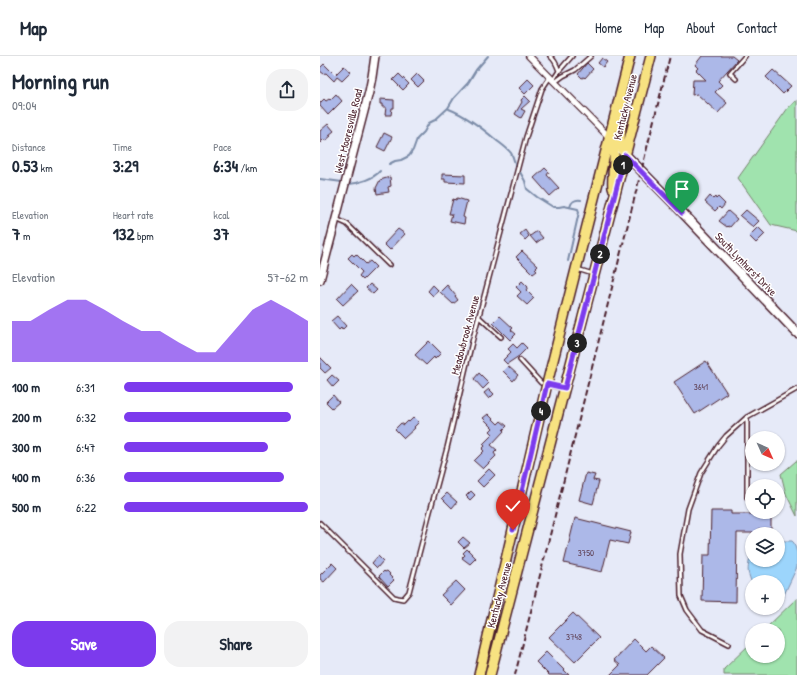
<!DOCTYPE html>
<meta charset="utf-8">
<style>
body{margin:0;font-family:"Patrick Hand",sans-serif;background:#f2f2f3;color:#1f2937;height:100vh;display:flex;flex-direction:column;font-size:15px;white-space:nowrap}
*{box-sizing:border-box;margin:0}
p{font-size:13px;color:#747a83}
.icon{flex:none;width:22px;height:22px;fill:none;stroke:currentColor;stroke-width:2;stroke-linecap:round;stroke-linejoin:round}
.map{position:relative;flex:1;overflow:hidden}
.details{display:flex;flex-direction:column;background:#fff;width:320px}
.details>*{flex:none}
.needle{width:26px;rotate:135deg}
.tools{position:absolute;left:425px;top:375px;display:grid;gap:8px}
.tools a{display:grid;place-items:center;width:40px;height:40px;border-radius:50%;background:#fff;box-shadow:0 1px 3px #0004;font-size:20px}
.pin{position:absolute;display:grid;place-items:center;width:34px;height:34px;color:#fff;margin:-41px -17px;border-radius:50% 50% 50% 0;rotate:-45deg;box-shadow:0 0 4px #0007}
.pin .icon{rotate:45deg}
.km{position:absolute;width:20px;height:20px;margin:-10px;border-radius:50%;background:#222;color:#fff;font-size:11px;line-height:20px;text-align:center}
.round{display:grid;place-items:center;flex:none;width:42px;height:42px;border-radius:16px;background:#f2f2f3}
.overview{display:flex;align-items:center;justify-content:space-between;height:68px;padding:0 12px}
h1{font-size:22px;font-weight:700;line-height:30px}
.metrics{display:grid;grid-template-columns:repeat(3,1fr);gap:6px;height:68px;padding:4px 12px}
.metrics div{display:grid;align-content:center}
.metrics b{font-size:17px;font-weight:700}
.metrics small{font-size:11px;font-weight:400}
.metrics p{font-size:11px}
.chart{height:112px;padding:8px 12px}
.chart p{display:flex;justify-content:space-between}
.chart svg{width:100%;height:72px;margin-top:4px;fill:#7c3aed;opacity:.7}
.action{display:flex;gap:8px;margin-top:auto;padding:8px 12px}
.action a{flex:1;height:46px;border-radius:16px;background:#7c3aed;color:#fff;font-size:16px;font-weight:700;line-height:46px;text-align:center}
.action a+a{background:#f2f2f3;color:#1f2937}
ul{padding:0 12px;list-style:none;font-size:13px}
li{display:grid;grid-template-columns:64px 48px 1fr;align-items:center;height:30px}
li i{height:10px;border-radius:5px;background:#7c3aed}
header{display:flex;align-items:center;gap:24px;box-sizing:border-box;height:56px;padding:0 20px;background:#fff;border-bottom:1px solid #e0e1e3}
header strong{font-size:19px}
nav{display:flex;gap:22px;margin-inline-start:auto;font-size:14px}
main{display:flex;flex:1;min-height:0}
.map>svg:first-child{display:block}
.green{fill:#a0e3ae;stroke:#75816c}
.water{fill:#9cd5fc;stroke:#7b8ca8}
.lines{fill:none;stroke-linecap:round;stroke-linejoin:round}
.stream{stroke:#7b8ca8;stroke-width:2}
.building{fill:#acb8e8;stroke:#4a1f2b}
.service-casing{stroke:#4a1f2b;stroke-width:6}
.minor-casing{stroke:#4a1f2b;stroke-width:8}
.tertiary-casing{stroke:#4a1f2b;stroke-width:10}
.secondary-casing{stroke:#4a1f2b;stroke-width:11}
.primary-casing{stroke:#4a1f2b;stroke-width:12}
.service{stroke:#fff;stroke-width:3}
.minor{stroke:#fff;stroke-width:5.5}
.tertiary{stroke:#fff;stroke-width:7}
.secondary{stroke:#fff;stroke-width:8}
.primary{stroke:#f7e281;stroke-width:9}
.rail{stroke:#4a1f2b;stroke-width:2;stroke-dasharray:6 3;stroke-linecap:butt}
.route-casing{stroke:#fff;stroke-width:8}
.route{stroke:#7c3aed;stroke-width:5}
.labels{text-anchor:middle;stroke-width:3;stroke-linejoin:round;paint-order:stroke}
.number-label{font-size:9px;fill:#62455a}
.street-label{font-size:11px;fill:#4a1f2b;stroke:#fff}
</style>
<header>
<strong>Map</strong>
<nav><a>Home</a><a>Map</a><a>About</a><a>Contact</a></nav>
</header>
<main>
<section class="details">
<div class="overview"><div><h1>Morning run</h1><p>09:04</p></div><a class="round"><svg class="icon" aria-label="share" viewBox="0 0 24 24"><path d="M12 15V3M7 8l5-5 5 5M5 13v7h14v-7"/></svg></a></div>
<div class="metrics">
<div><p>Distance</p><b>0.53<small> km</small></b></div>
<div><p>Time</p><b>3:29</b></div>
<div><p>Pace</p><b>6:34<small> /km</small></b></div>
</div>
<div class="metrics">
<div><p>Elevation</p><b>7<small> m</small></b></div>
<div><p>Heart rate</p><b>132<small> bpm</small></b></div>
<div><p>kcal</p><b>37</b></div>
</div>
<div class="chart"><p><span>Elevation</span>57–62 m</p>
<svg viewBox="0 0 160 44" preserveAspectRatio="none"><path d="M0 44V19L10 19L20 12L30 6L40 6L50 12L60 19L70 25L80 25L90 32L100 38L110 38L120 25L130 12L140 6L150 12L160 19V44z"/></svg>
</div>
<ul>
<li><b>100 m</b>6:31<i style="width:92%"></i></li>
<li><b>200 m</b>6:32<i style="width:91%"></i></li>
<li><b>300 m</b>6:47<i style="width:78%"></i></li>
<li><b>400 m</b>6:36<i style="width:87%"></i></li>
<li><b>500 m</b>6:22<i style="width:100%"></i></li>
</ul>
<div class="action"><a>Save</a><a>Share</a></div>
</section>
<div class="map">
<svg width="477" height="619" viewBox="0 0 477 619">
<rect width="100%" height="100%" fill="#e6eaf8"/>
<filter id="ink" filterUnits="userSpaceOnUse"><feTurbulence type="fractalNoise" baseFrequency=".025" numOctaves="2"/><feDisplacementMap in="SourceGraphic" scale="8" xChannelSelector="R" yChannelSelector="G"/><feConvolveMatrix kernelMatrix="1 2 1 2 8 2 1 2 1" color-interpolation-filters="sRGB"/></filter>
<g filter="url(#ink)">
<!-- green -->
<path class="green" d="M477 44V175L451 169 418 122 468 52Z
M476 405H477V460L466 438 461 418Z
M477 542V619H404V613L432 586V600H458V574H444Z"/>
<!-- water -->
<path class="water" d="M463 485H472L474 487 477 497V511L462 543 458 546V526H432V529C432 526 430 523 429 519 427 514 429 507 430 501L432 500V504H458C458 498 459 493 460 487Z"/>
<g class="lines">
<!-- stream -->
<path class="stream" d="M129 53C147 60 162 72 176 84 181 88 187 92 191 97 194 102 194 107 197 112
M69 108 75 105 81 104 89 100 93 94 97 83 104 76 109 67 115 64 128 52 134 42 148 27 156 14 168 0
M200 116 205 125 207 133 217 141 233 151H239L244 150 258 153 259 156 248 205
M0 123 22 126
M29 128C39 127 53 123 60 115
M250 151C251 146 255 143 261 144"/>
</g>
<!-- building -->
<path class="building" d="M382 0H412L417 4 398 25 402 29 395 36 407 47 398 57 377 38 372 39 373 24H386L376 14 378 12 375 9Z
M282 2 287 6 283 11 278 7Z
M267 7 273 13 265 22 264 21 262 22 258 18Z
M4 8 15 19 24 10 31 16 22 25 17 21 14 25 6 17 4 18 0 15V12Z
M453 14 471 30 463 38 446 21Z
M79 18 89 28 83 34 73 24Z
M97 18 104 25 98 31 91 24Z
M208 23 214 29 205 38 199 32Z
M16 38 22 45 8 59 0 50V47L4 43 6 45 9 43 10 44Z
M205 40 210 45 201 53 205 55 201 62 195 58 202 46 201 44Z
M60 43 74 44V52H72L71 59H65L66 51H62V48H60Z
M8 68 14 75 9 79 11 80 5 85 4 83 0 87V75Z
M64 77 72 81 65 95 57 91Z
M225 112 229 116 227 119 239 132 230 140 214 122Z
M122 118 145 119V127L125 126V123H122Z
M70 121 71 130 68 131 69 136 57 138 56 132 60 124Z
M390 140 393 143 395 141 396 143 398 141 405 148 401 153 399 151 395 155 385 146Z
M137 142 147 145 143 161 145 162 144 168 130 165 132 158H129L133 143 136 144Z
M426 154 439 165 433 171 420 160Z
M408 155 417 163 410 171 408 170 407 171 399 165Z
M438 171 445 178 436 187 429 180Z
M78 173 85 178 70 194 64 188Z
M205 174 209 180 205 184 200 178Z
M217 175 223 182 216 187 210 180Z
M202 195 218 210 215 213 217 215 213 218 196 201Z
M32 198 34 200 36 198 46 208 50 205 56 211 43 224 39 220 42 216 28 202Z
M202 225 208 231 206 234 214 242 207 249 197 240 201 236 196 231Z
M31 228 38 235 23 249 17 243Z
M50 228 57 234 53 238 46 232Z
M113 229 118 234 113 240 108 235Z
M127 229 136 240H135L138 244 133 248 120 236Z
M17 260 26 270 22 274 21 272 19 274 11 265Z
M180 260 193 272 191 274 196 278 190 284 173 267Z
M109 285 121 297 115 303 114 301 106 309 95 299Z
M202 287 207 292 199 300 187 308 183 304 191 296 188 293 193 288 197 292Z
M0 301 11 312 5 317 0 312Z
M386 305 407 337 375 358 354 326Z
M188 310 198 319 193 325 183 315Z
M159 317 169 327 163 333 154 323Z
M12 319 19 325 13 331 7 324Z
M169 333 174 338 169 343 164 337Z
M13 339 19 346 12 352 6 346Z
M168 358 178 368 181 365 187 370 183 374 184 375 171 389 177 394 174 397 176 400 163 413 154 405 164 395 162 393 165 390 163 388 173 378 170 375 173 372 163 362Z
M94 361 99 366 94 371 95 372 84 382 75 373 81 367 84 369 88 365 89 366Z
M169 413 175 419 163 431 157 425Z
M266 417 275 419 273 424 279 425 273 448 259 444Z
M151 435 155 439 150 444 146 440Z
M127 437 137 446 132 452 122 442Z
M391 455H411V458H451V473H438V477H417L416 546 382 545 383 499H390Z
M255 462 311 476 308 488 290 484 282 516 244 507Z
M143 481 150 487 144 492 138 486Z
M147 493 156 502 150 508 142 502 145 499 143 497Z
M58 500 63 505 57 512 52 507Z
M12 507 17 512 4 526 0 523V519Z
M64 515 65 516 67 515 70 518 69 519 74 524 68 530 59 520Z
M136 525 145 534 131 549 121 539Z
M253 557 279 582 255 606 229 581Z
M314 583 326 595 331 590 344 602 327 619H290L300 609 294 604Z
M226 596 249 619H229L216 606Z"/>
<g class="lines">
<defs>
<path id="service" d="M230 0C235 4 237 9 239 15
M416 23 410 17 425 0
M233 24 239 15 252 0
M235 26 243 20 255 14 271 0
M16 163 27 168 69 209
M257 213 273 218
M159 261 181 281
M200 304 221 327
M229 329 243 332
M432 441H427V361L477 333
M0 467 74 541 78 542 83 543 89 536 108 463 127 392 151 290 206 81 222 33 230 21
M409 588 382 574 367 554 361 540 360 498 368 453 381 417 398 390 406 380 427 361"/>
<path id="minor" d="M209 0 289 81"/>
<path id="tertiary" d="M0 224 49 36 52 21 55 0"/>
<path id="secondary" d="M301 94 357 151 477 277"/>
<path id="primary" d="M303 43 300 84 301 89 305 99
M289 81C299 97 291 115 293 132
M159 619 227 328 310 0
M170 619 331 0"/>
</defs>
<!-- service casing -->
<use href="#service" class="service-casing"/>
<!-- minor casing -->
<use href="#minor" class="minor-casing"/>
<!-- tertiary casing -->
<use href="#tertiary" class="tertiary-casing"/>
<!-- secondary casing -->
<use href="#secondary" class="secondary-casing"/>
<!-- primary casing -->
<use href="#primary" class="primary-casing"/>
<!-- service -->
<use href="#service" class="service"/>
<!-- minor -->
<use href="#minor" class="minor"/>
<!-- tertiary -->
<use href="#tertiary" class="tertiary"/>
<!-- secondary -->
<use href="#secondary" class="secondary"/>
<!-- primary -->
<use href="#primary" class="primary"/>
<!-- rail -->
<path class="rail" d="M195 619 350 0"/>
</g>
</g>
<g class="lines" filter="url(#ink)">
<defs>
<path id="route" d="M193 474 227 328 245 332 305 99 362 157"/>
</defs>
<!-- route casing -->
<use href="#route" class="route-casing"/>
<!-- route -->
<use href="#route" class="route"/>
</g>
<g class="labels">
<!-- number labels -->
<g class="number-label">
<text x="381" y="334">3641</text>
<text x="266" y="500">3750</text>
<text x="254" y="584">3748</text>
</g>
<!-- street labels -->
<g class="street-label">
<text transform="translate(305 51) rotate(-76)" y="4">Kentucky Avenue</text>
<text transform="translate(28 75) rotate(-76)" y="4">West Mooresville Road</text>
<text transform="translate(426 208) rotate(46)" y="4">South Lynhurst Drive</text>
<text transform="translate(145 279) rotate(-75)" y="4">Meadowbrook Avenue</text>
<text transform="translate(179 539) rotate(-75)" y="4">Kentucky Avenue</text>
</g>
</g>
</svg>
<div class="tools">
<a><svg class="needle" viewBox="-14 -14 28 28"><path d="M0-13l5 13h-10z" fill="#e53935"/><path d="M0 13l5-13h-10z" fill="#747a83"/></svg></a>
<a><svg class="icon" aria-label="locate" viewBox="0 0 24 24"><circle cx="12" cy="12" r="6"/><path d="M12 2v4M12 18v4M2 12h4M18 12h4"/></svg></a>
<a><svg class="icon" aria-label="layers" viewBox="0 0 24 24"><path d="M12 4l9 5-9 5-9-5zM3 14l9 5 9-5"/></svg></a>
<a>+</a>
<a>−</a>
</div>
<div class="pin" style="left:362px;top:157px;background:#1e9e55"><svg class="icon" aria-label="arrive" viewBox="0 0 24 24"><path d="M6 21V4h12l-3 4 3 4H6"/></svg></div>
<div class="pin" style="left:193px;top:474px;background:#d93025"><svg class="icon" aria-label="check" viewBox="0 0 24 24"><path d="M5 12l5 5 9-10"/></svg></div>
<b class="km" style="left:303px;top:109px">1</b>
<b class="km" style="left:280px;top:198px">2</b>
<b class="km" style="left:257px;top:287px">3</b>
<b class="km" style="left:221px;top:355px">4</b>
</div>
</main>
